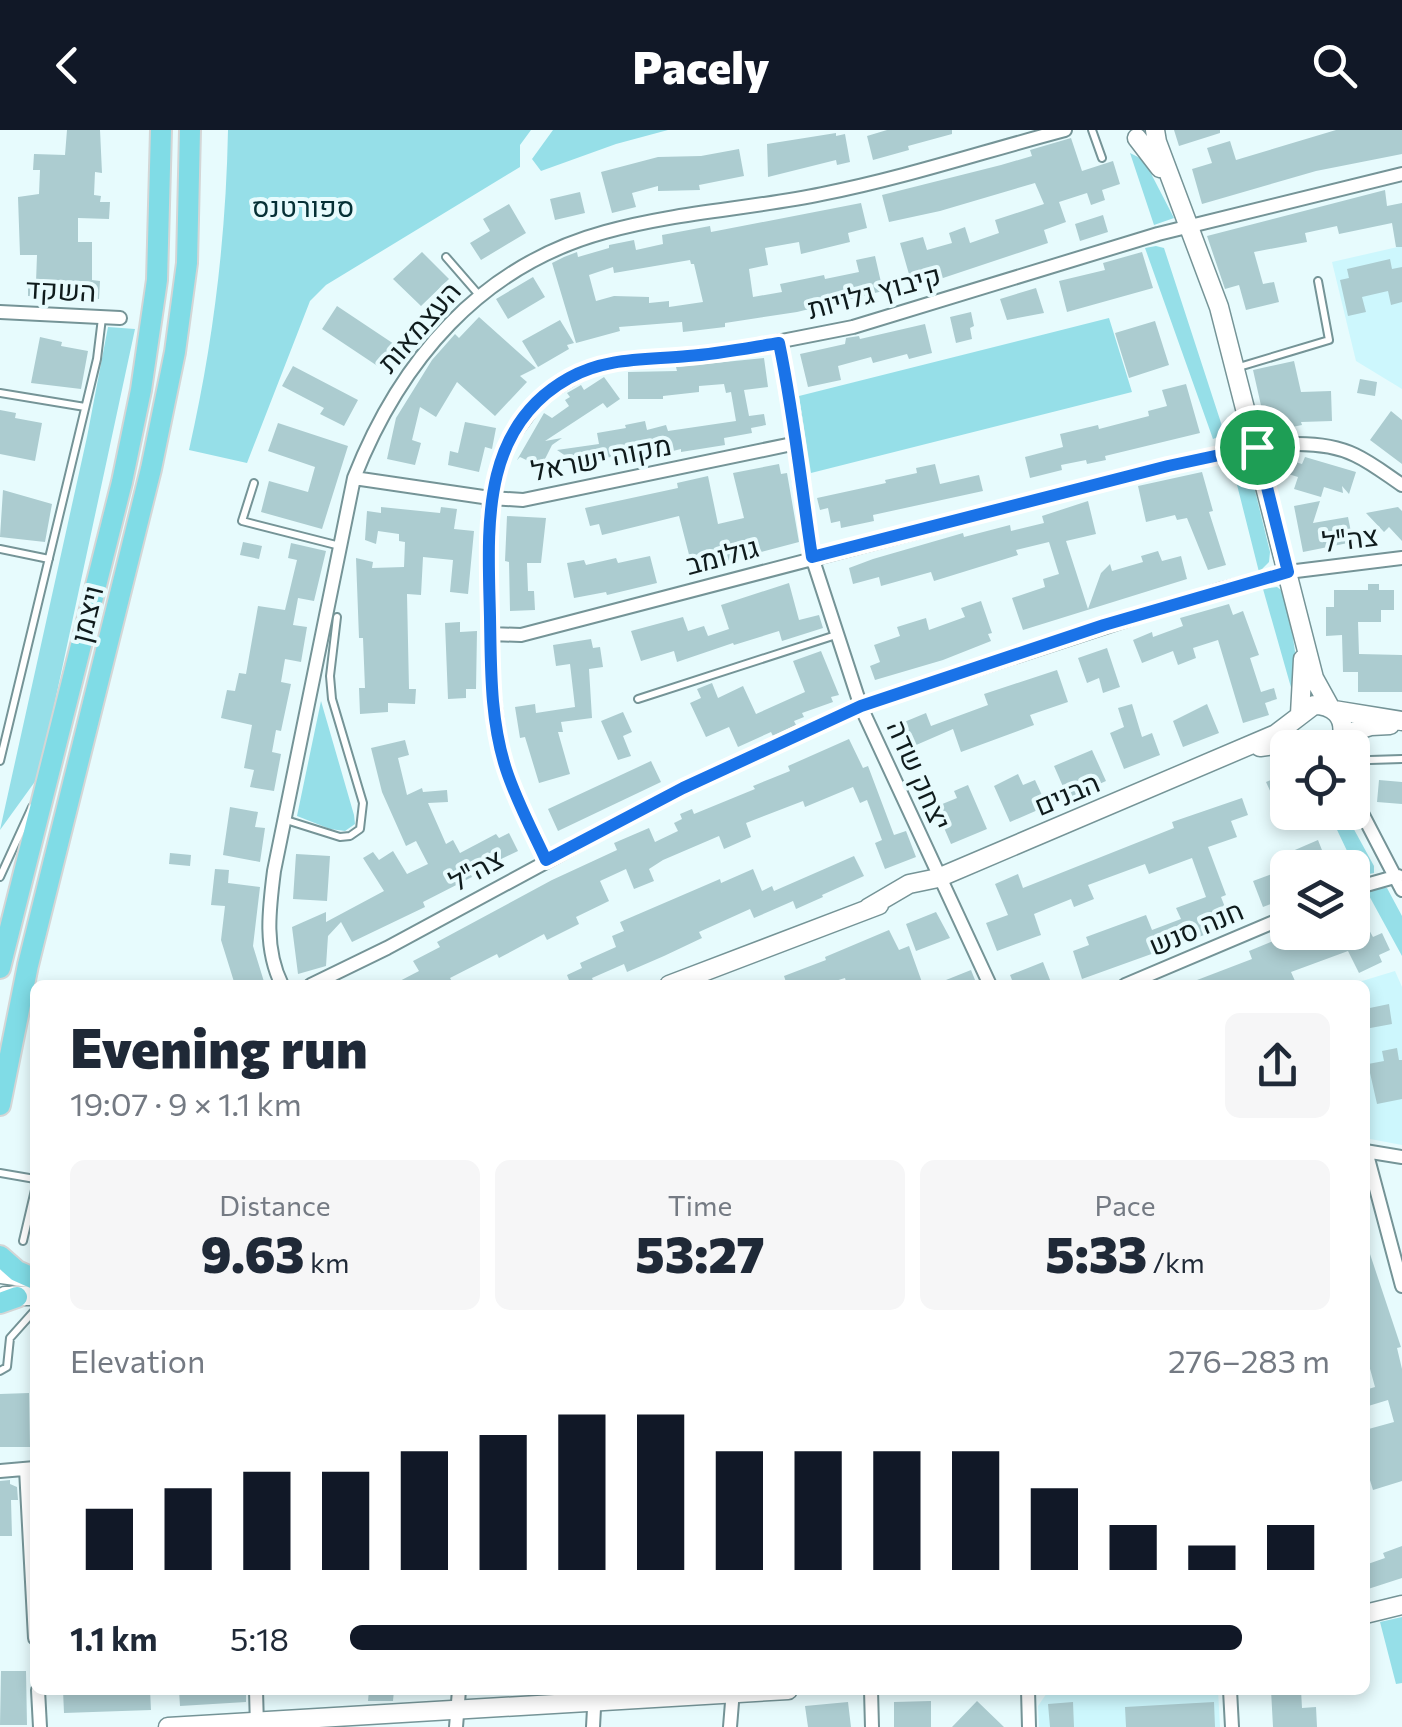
<!DOCTYPE html>
<meta charset="utf-8">
<style>
body{margin:0;font-family:Commissioner,Heebo,sans-serif;background:#f6f6f7;color:#1f2937;height:100vh;display:flex;flex-direction:column;font-size:38px;white-space:nowrap}
*{box-sizing:border-box;margin:0}
p{font-size:32px;color:#747a83}
.icon{flex:none;width:55px;height:55px;fill:none;stroke:currentColor;stroke-width:2;stroke-linecap:round;stroke-linejoin:round}
.map{position:relative;flex:1;overflow:hidden}
.sheet{position:absolute;left:30px;top:850px;width:1340px;height:715px;display:flex;flex-direction:column;background:#fff;border-radius:15px;box-shadow:0 5px 15px #0003}
.sheet>*{flex:none}
.controls{position:absolute;left:1270px;top:600px;display:grid;gap:20px}
.controls a{display:grid;place-items:center;width:100px;height:100px;border-radius:15px;background:#fff;box-shadow:0 5px 15px #0003;font-size:50px}
.pin{position:absolute;display:grid;place-items:center;width:85px;height:85px;color:#fff;margin:-42px;border:5px solid #fff;border-radius:50%;box-shadow:0 2px 10px #0007}
.round{display:grid;place-items:center;flex:none;width:105px;height:105px;border-radius:15px;background:#f6f6f7}
.head{display:flex;align-items:center;justify-content:space-between;height:170px;padding:0 40px}
h1{font-size:55px;font-weight:800;line-height:75px}
.metrics{display:grid;grid-template-columns:repeat(3,1fr);gap:15px;height:170px;padding:10px 40px}
.metrics div{display:grid;align-content:center;border-radius:15px;background:#f6f6f7;text-align:center}
.metrics b{font-size:50px;font-weight:800}
.metrics small{font-size:28px;font-weight:400}
.metrics p{font-size:28px}
.chart{height:280px;padding:20px 40px}
.chart p{display:flex;justify-content:space-between}
.chart svg{width:100%;height:180px;margin-top:10px;stroke:#111827;stroke-width:6}
ul{padding:0 40px;list-style:none;font-size:32px}
li{display:grid;grid-template-columns:160px 120px 1fr;align-items:center;height:75px}
li i{height:25px;border-radius:12px;background:#111827}
header{display:flex;justify-content:space-between;align-items:center;height:130px;padding:0 40px;background:#111827;color:#fff;font-size:45px;font-weight:800}
.map>svg:first-child{display:block}
.built{fill:#cdf7fd}
.green{fill:#96dfe8}
.building{fill:#acccd0;fill-rule:evenodd}
.lines{fill:none;stroke-linecap:round;stroke-linejoin:round}
.lane-casing{stroke:#759497;stroke-width:10}
.street-casing{stroke:#759497;stroke-width:16}
.secondary-casing{stroke:#759497;stroke-width:21}
.primary-casing{stroke:#d4d6d6;stroke-width:24}
.lane{stroke:#fff;stroke-width:6}
.street{stroke:#fff;stroke-width:12}
.secondary{stroke:#fff;stroke-width:18}
.primary{stroke:#80dce6;stroke-width:20}
.route-casing{stroke:#fff;stroke-width:20}
.route{stroke:#1a73e8;stroke-width:12}
.labels{text-anchor:middle;stroke-width:8;stroke-linejoin:round;paint-order:stroke}
.park-label{font-size:28px;fill:#053035;stroke:#e7fbfd}
.street-label{font-size:28px;fill:#0f1b1c;stroke:#e7fbfd}
</style>
<header><svg class="icon" aria-label="back" viewBox="0 0 24 24"><path d="M15 5l-7 7 7 7"/></svg>Pacely<svg class="icon" aria-label="search" viewBox="0 0 24 24"><circle cx="10" cy="10" r="6"/><path d="M15 15l6 6"/></svg></header>
<div class="map">
<svg width="1402" height="1597" viewBox="0 0 1402 1597">
<rect width="100%" height="100%" fill="#e7fbfd"/>
<!-- built -->
<path class="built" d="M1402 116V259L1356 231 1332 132Z
M1395 841 1402 857V1015L1365 1008V855H1349Z
M1049 1560H1218L1220 1597H1039L1038 1576Z"/>
<!-- green -->
<path class="green" d="M228 0H531L520 15V37L326 155 310 171 247 333 189 320C213 215 226 108 228 0Z
M553 0H668L616 14 541 41 532 29Z
M1130 23 1144 30 1174 88 1154 95Z
M1156 116 1164 118 1223 299 1220 306 1213 309 1145 118Z
M1109 188 1132 262 811 343 799 266Z
M108 197 135 199 39 646 0 700 87 307Z
M1230 327 1248 332 1270 422 1269 432 1259 442Z
M1277 457 1285 463C1291 499 1301 538 1296 575L1263 459Z
M321 571 354 685 355 694 345 701 330 699 297 686Z
M1329 683H1345L1374 736V743L1359 746Z
M1378 758H1387L1402 786V826L1367 762Z
M1402 1487V1553L1396 1554 1380 1492Z"/>
<!-- building -->
<path class="building" d="M67 0H100L102 43 95 42 94 65 101 66 100 72H110L109 89 78 88V112H92V150L100 151 99 169 28 166V152H36L37 125H20L18 67 39 64 40 40H33L34 24 65 25Z
M887 0H952V4L908 16 909 20 873 30 867 6Z
M1174 0H1220V3L1179 16Z
M1336 0H1402V24L1316 41 1202 74 1192 39 1212 33 1207 18 1230 11 1236 30Z
M836 3V6L845 4 850 32 837 35 836 30 768 47 767 14Z
M1071 8 1082 41 1113 31 1120 54 1102 60 1105 70 1091 75 1087 63 1059 72 1066 92 1044 100 1048 113 913 158 900 113 923 107 927 120 952 113 949 103 965 97 970 113 999 103 995 90 1044 74 1035 53 940 81 889 92 882 65 1001 35 1032 26 1030 20Z
M739 19 744 46 699 55 700 60 658 61V56L632 63 636 77 612 83 601 42 658 27 701 26Z
M1385 60 1387 76 1402 73V117H1396L1392 93 1339 104 1337 96 1305 103 1307 112 1254 122 1263 154 1274 152 1279 172 1246 180 1239 155 1225 159 1207 106Z
M580 62 585 83 555 90 550 69Z
M861 73 867 98 848 103 850 112 801 124 799 112 765 118 768 135 749 139 753 167 782 162 780 154 824 145 825 149 859 142 856 130 875 126 883 161 797 182 725 193V197L683 202 682 192 619 197 620 201 576 213 552 133 564 127 577 122 578 127 609 118V115L634 110 636 120 663 114 662 105 710 96 711 102ZM690 130 691 134H694L703 172 669 177V171L649 173V167L614 166 596 171 589 145 613 137 614 143Z
M509 74 526 103 481 130 470 113 490 101 483 89Z
M1103 85 1108 102 1080 111 1075 94Z
M422 122 449 149 421 176 393 149Z
M1142 122 1153 158 1067 182 1059 151 1105 140 1103 133Z
M1390 129 1392 139 1402 137V172L1391 175 1388 161 1362 167 1366 182 1348 186 1340 150 1349 148 1347 139Z
M533 147 545 167 508 189 496 169Z
M1036 158 1044 183 1007 190 1000 169Z
M337 176 394 214 379 237 322 199Z
M971 182 974 196 970 198 972 209 956 213 950 187Z
M479 187 536 238 520 246 527 252 495 286 457 252 436 287 420 277 412 310 421 313 415 335 387 329 396 288 432 230 455 204 459 208Z
M560 190 574 213 567 215 569 219 538 237 522 211Z
M1155 191 1169 235 1129 248 1115 203Z
M925 194 932 223 909 229 907 224 873 233 871 227 838 236 841 250 808 257 800 224 845 214 846 208 859 206 860 209Z
M40 207 62 212 61 216 88 221 81 259 31 253Z
M764 228 768 257 744 260 749 286 764 284 766 295 751 298 752 303 724 308 725 315 681 322V319L633 331 631 324 598 329 599 338 578 341 576 333 557 320 599 314 597 303 626 298 625 295 645 291 647 300 666 295 668 301 736 291 731 262 726 263 724 254 699 256V262L663 266V269H628V242L677 241 676 237Z
M1294 231 1301 262 1331 261 1332 291 1301 292 1302 295 1267 302 1253 240Z
M293 236 358 270 344 296 320 284 324 278 282 256Z
M604 247 620 269 607 278 603 273 545 311 562 308 552 315 541 337 520 327 517 330 544 283 552 288 569 276 565 270 570 267 567 263 581 255 584 260Z
M1360 249 1377 252 1375 266 1357 263Z
M1186 254 1200 303 1105 326 1106 330 1087 334 1086 330 1061 335 1062 340 1030 348 1025 327 1063 317 1060 304 1098 295 1099 299 1149 286 1148 281 1167 276 1162 260Z
M0 280 16 283 15 288 42 293 35 331 0 324Z
M1391 281 1402 290V334L1370 310Z
M465 292 496 298 492 319 485 317 479 342 448 335 450 321 458 323Z
M278 293 348 316 322 399 261 382 269 351 308 362 315 337 268 321Z
M1305 327 1356 342 1349 364 1342 356 1343 363 1324 357 1321 367 1294 359 1298 347 1285 343 1289 330 1302 334Z
M779 334 781 344 787 343 799 412 693 440 679 386 602 405 599 394 590 396 585 378 678 358 677 353 708 346 718 394 744 388 733 343Z
M935 334 940 354 979 345 983 361 873 385 874 391 841 398 840 391 831 393 828 378 820 380 817 368 886 353 885 350 917 343 916 338Z
M1202 342 1213 381 1209 382 1226 435 1208 440 1187 388 1177 390 1175 385 1146 392 1138 356Z
M3 360 52 374 45 412 0 407Z
M1088 371 1096 404 1066 411 1088 479 1101 443 1110 434 1112 441 1143 432 1141 426 1158 421 1162 431 1181 426 1187 449 1023 500 1012 468 1045 457 1043 449 1059 444 1049 412 1016 420 1018 425 934 451 931 442 881 456 879 447 853 454 849 438 873 429 963 403 964 407 1010 395 1011 401 1044 393 1042 386Z
M1320 371 1313 393 1348 387 1353 412 1303 422 1294 376Z
M381 377 440 383 441 377 457 379 454 399 474 401 468 464 450 462 453 430 423 427 421 465 407 464 409 559H416L415 574 388 573V582L360 584 359 558H365L363 508H359L356 428 373 432 372 438 404 437 405 412 399 411V404L378 401 376 414 365 410 367 381 381 383Z
M1398 377 1402 381V411L1389 397 1384 402 1366 383Z
M507 386 546 388 541 433H527L528 461H534L535 480 510 481 509 432 505 431Z
M243 412 262 416 259 429 240 425Z
M291 413 326 421 314 471 298 468 293 495 307 497 301 532 285 529 281 552 291 554 281 601 276 600 272 622 281 624 274 661 250 657 254 640 244 638 252 595 221 588 227 560 235 561 239 543 246 544 258 476 285 480 297 430 288 428Z
M650 426 657 453 607 465 606 462 574 468 567 433 584 430 586 435 616 428 618 433Z
M789 453 799 490 819 485 823 498 782 511 779 501 734 515 733 513 677 532 674 521 641 531 631 501 683 487 688 501 704 496 708 506 729 499 721 475Z
M1368 454H1379V460H1394V480H1381V492H1358L1359 524 1402 525V562H1358V542H1343L1342 505 1326 506V477H1334V460H1368Z
M981 471 992 503 988 504 991 511 943 530 875 550 870 536 880 532 874 515 900 506 897 497 926 488 929 500 965 487 961 478Z
M1229 474 1233 485 1243 481 1259 525 1250 528 1261 562 1274 558 1277 569 1265 573 1269 585 1243 593 1218 510 1193 518 1196 528 1178 535 1173 521 1142 533 1133 510 1152 502 1153 507 1183 496 1180 488Z
M460 492V502L477 501 476 559H466V568L448 569 445 493Z
M591 509 593 518 600 517 603 537 589 539 592 588 561 592 563 602H558L570 644 539 653 525 607 520 608 515 577 535 574 536 583 575 577 570 534 556 536 553 515Z
M1107 518 1120 557 1103 563 1099 548 1087 553 1078 528Z
M821 521 839 565 831 567 833 572 802 583 804 587 794 591 796 595 773 606 771 602 738 617 729 597 706 607 690 573 701 568 697 559 712 553 718 568 743 556 756 584 805 562 793 531Z
M1057 540 1068 572 1030 585 1034 595 961 622 953 599 907 619 897 595 926 583 931 596 988 575 984 564Z
M1132 574 1142 607 1152 603 1160 625 1124 639 1110 603 1124 597 1118 578Z
M1207 574 1219 603 1183 617 1173 591Z
M623 582 632 602 623 606 631 626 618 630 601 591Z
M849 609 863 638 868 636 894 705 906 701 916 727 885 739 875 713 882 710 867 670 860 673 853 657 805 677 803 671 746 693 751 707 724 719 719 706 663 730 649 739 654 751 634 759 626 739 600 751 609 771 576 787 579 794 547 810 544 804 499 828 497 824 450 848 454 855H392L419 841 413 831 440 817 437 812 552 750 617 720 614 713 649 698 655 712 678 701 674 693 682 689 680 684 692 679 694 684 755 659 753 656 790 641 788 636Z
M405 610 409 625 398 628 407 665 422 658 423 662 447 660 448 672 428 673 446 714 453 710 460 723 496 704 499 708 509 703 518 721 497 731 495 725 468 739 472 747 423 772 425 777 352 812 341 792 328 806 326 836 298 844 292 797 326 782V792L384 761 363 728 373 722 379 730 393 721 407 744 428 734 416 711 406 716 382 662 371 618Z
M1092 620 1106 651 1068 668 1054 636Z
M651 631 661 652 558 701 548 679Z
M1288 643V682H1315L1288 695V700L1266 652Z
M1018 644 1023 655 1035 650 1047 676 1010 692 994 656Z
M1379 650 1402 652V674L1377 672Z
M968 655 987 699 951 714 935 677 957 668 954 661Z
M1242 668 1248 685 1231 691 1237 707 1208 717 1226 765 1221 767 1232 795 1082 849 1073 821 1089 815 1086 807 1146 785 1152 800 1181 789 1176 778 1206 767 1192 728 1149 744 1145 734 1088 755 1094 769 1074 777 1071 769 1034 784 1041 805 997 821 986 793 1008 785 995 754 1018 744 1023 758 1174 698 1172 692Z
M230 677 258 682 255 697 265 698 260 732 223 725Z
M1318 710 1329 738H1286L1281 726Z
M170 723 191 725 190 736 169 734Z
M296 724 330 726 327 771 293 769Z
M854 726 864 746 822 765 823 767 796 779 793 771 754 788 750 779 699 802 702 808 664 826 627 842 624 834 592 848 595 855H571L567 845 582 838 580 833 616 817 612 806 624 801 620 792 720 749 721 753 753 739 762 761 772 756 774 761Z
M1288 738V767L1263 777 1253 751Z
M215 739 229 740 228 753 260 757 253 816 265 855H235L221 810 225 776 211 775Z
M1352 769 1373 807 1382 803 1390 820 1379 825 1382 832 1359 843 1348 821 1291 842 1295 851 1287 855H1184L1252 829 1249 821 1278 809 1279 813 1310 802H1352Z
M936 782 950 808 916 821 906 794Z
M889 800 899 820 909 816 923 855H847L845 848 822 855H787L784 846 826 830 825 827Z
M1043 832 1052 855H1014L1010 845Z
M971 840 977 855H936V854Z
M1389 874 1392 894 1365 899V879Z
M1397 918 1399 930H1402V969L1377 974 1368 934 1384 931 1382 921Z
M1368 1118 1401 1217 1397 1218 1402 1239V1351L1373 1360 1369 1347 1365 1348V1300L1394 1292 1388 1270 1365 1277V1260L1375 1257 1369 1235 1365 1236V1119Z
M29 1263 30 1317H0V1264Z
M10 1350V1354L17 1357 18 1370H11L12 1406H0V1351Z
M1402 1416V1448L1365 1460V1435L1385 1428 1383 1423Z
M1 1541H26L27 1595H0Z
M63 1560H150L151 1580 64 1583Z
M179 1560H246V1572L180 1576Z
M369 1560H394L393 1571H368Z
M1271 1560H1301L1302 1578 1316 1577 1317 1597H1273Z
M931 1571V1597H894V1572Z
M977 1571 1004 1597H952Z
M848 1572 851 1597H808L805 1576Z
M1073 1572 1074 1597H1050L1048 1574Z
M1214 1572 1215 1597H1126L1125 1577Z"/>
<g class="lines">
<defs>
<path id="lane" d="M1092 0 1102 28
M446 127 479 165
M1239 237 1329 210 1318 151
M0 263 85 277
M254 353 242 391 340 416
M0 419 49 429
M638 569 836 505
M1370 630 1402 629
M0 631 97 229 102 188
M286 690 340 707 350 706 360 699 363 673 332 569 330 546 337 487
M0 747 32 677
M0 1043 35 1049
M23 1111 35 1060
M0 1241 7 1237 10 1208 35 1180"/>
<path id="street" d="M0 182 120 188
M779 213 794 288 800 353 812 427 861 577 990 855
M354 348 490 368 523 370 797 313
M490 504 521 505 1169 336C1223 324 1302 300 1355 325 1372 333 1387 345 1402 355
M1352 664 1402 760
M545 730 505 638 499 610 491 544 488 401 490 368 508 312 541 267 591 237 644 229 715 224 853 197 1158 104 1402 44
M1352 759 1398 746
M282 855C264 819 269 780 274 741L354 348C400 231 480 136 605 102 676 82 750 79 822 64 904 48 985 21 1065 0
M311 855 387 818 683 658 861 577 1219 460 1288 442 1402 428
M1125 855 1288 786
M1365 1021 1402 1027
M1366 1021 1402 1156
M26 1339 35 1508
M0 1341 35 1338
M38 1560 40 1597
M256 1560 257 1597
M871 1560 872 1597
M1028 1560 1029 1597
M1230 1560 1232 1597
M456 1597 459 1560
M593 1597 595 1560
M730 1597 733 1560"/>
<path id="secondary" d="M1155 0 1157 12 1219 177 1314 548 1330 577
M1137 8 1160 38
M1334 580 1402 591
M1300 584 1303 529
M1342 605 1371 596 1390 595
M1260 617 1288 613 1301 616
M868 778 909 754 938 748 1276 604 1314 575C1333 575 1345 586 1342 605L1335 618
M669 855 879 775
M0 1144 30 1148
M5 1166H35
M1365 1484 1402 1475
M168 1597 788 1560"/>
<path id="primary" d="M0 838 122 352 141 260 157 150 161 0
M0 975 28 835 151 339 175 222 187 133 190 0
M0 1126 17 1141 35 1149
M0 1173 17 1167"/>
</defs>
<!-- lane casing -->
<use href="#lane" class="lane-casing"/>
<!-- street casing -->
<use href="#street" class="street-casing"/>
<!-- secondary casing -->
<use href="#secondary" class="secondary-casing"/>
<!-- primary casing -->
<use href="#primary" class="primary-casing"/>
<!-- lane -->
<use href="#lane" class="lane"/>
<!-- street -->
<use href="#street" class="street"/>
<!-- secondary -->
<use href="#secondary" class="secondary"/>
<!-- primary -->
<use href="#primary" class="primary"/>
</g>
<g class="lines">
<defs>
<path id="route" d="M779 213C794 284 801 355 812 427L1168 336 1257 317 1288 442 1104 495 861 576 683 658 546 730C532 700 516 670 506 639 490 590 491 538 490 487 488 399 479 298 569 248 606 227 647 230 688 226 718 224 748 218 779 213Z"/>
</defs>
<!-- route casing -->
<use href="#route" class="route-casing"/>
<!-- route -->
<use href="#route" class="route"/>
</g>
<g class="labels">
<!-- park labels -->
<g class="park-label">
<text x="303" y="87">ספורטנס</text>
</g>
<!-- street labels -->
<g class="street-label">
<text transform="translate(61 160) rotate(3)" y="10">השקד</text>
<text transform="translate(874 162) rotate(-15)" y="10">קיבוץ גלויות</text>
<text transform="translate(419 197) rotate(-49)" y="10">העצמאות</text>
<text transform="translate(601 328) rotate(-11)" y="10">מקוה ישראל</text>
<text transform="translate(1350 409) rotate(-7)" y="10">צה"ל</text>
<text transform="translate(722 426) rotate(-15)" y="10">גולומב</text>
<text transform="translate(87 484) rotate(-76)" y="10">ויצמן</text>
<text transform="translate(919 645) rotate(66)" y="10">יצחק שדה</text>
<text transform="translate(1067 664) rotate(-23)" y="10">הבנים</text>
<text transform="translate(476 740) rotate(-29)" y="10">צה"ל</text>
<text transform="translate(1196 798) rotate(-23)" y="10">חנה סנש</text>
</g>
</g>
</svg>
<div class="controls">
<a><svg class="icon" aria-label="locate" viewBox="0 0 24 24"><circle cx="12" cy="12" r="6"/><path d="M12 2v4M12 18v4M2 12h4M18 12h4"/></svg></a>
<a><svg class="icon" aria-label="layers" viewBox="0 0 24 24"><path d="M12 4l9 5-9 5-9-5zM3 14l9 5 9-5"/></svg></a>
</div>
<div class="pin" style="left:1257px;top:317px;background:#1e9e55"><svg class="icon" aria-label="arrive" viewBox="0 0 24 24"><path d="M6 21V4h12l-3 4 3 4H6"/></svg></div>
<section class="sheet">
<div class="head"><div><h1>Evening run</h1><p>19:07 · 9 × 1.1 km</p></div><a class="round"><svg class="icon" aria-label="share" viewBox="0 0 24 24"><path d="M12 15V3M7 8l5-5 5 5M5 13v7h14v-7"/></svg></a></div>
<div class="metrics">
<div><p>Distance</p><b>9.63<small> km</small></b></div>
<div><p>Time</p><b>53:27</b></div>
<div><p>Pace</p><b>5:33<small> /km</small></b></div>
</div>
<div class="chart"><p><span>Elevation</span>276–283 m</p>
<svg viewBox="0 0 160 44" preserveAspectRatio="none"><path d="M5 44V29M15 44V24M25 44V20M35 44V20M45 44V15M55 44V11M65 44V6M75 44V6M85 44V15M95 44V15M105 44V15M115 44V15M125 44V24M135 44V33M145 44V38M155 44V33"/></svg>
</div>
<ul>
<li><b>1.1 km</b>5:18<i style="width:91%"></i></li>
</ul>
</section>
</div>
